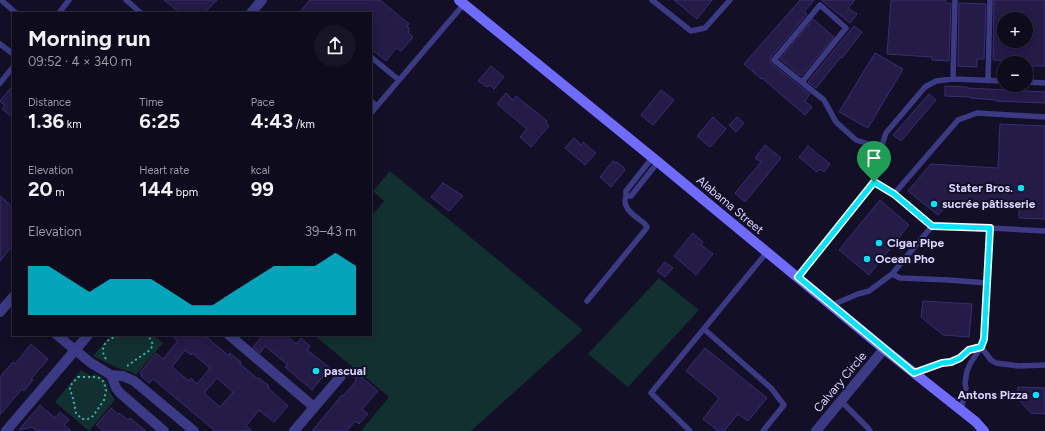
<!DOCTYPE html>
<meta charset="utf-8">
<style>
body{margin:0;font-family:Figtree,sans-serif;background:#171425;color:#f1f3f6;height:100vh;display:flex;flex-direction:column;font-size:15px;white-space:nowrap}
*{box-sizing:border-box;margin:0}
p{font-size:13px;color:#9b9ba3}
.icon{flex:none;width:22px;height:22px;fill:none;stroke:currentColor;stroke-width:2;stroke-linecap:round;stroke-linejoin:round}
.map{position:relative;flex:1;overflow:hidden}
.details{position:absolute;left:12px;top:12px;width:360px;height:324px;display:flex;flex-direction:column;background:#0e0b1c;border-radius:0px;box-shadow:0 2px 10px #0003,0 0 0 1px #2e2b3b}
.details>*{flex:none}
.buttons{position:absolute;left:997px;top:12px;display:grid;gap:8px}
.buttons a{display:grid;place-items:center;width:36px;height:36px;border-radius:50%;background:#0e0b1c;box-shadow:0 2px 10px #0003,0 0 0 1px #2e2b3b;font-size:20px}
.pin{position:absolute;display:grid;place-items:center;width:34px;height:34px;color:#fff;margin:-41px -17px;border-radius:50% 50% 50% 0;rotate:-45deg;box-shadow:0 0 4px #0007}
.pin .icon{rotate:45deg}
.round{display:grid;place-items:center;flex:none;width:42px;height:42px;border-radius:21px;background:#171425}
.summary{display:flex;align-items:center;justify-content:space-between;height:68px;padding:0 16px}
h1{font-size:22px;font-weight:700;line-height:30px}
.stats{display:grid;grid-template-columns:repeat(3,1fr);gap:6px;height:68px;padding:4px 16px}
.stats div{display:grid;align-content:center}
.stats b{font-size:20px;font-weight:700}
.stats small{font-size:11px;font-weight:400}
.stats p{font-size:11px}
.chart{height:112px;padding:8px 16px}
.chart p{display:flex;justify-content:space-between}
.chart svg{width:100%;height:72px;margin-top:4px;fill:#00e5ff;opacity:.7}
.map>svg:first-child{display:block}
.green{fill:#12302f}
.building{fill:#241b47;stroke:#3b2d73;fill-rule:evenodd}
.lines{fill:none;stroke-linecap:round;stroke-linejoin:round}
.path{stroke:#2fb8b0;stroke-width:2;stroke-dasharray:2 3;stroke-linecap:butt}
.service{stroke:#3d3a85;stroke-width:5.5}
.minor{stroke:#3d3a85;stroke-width:10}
.tertiary{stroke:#3d3a85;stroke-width:10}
.secondary{stroke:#6f6bff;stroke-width:10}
.route-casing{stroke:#fff;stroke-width:8}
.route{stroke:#00e5ff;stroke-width:5}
.poi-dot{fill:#00e5ff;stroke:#130f26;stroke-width:1.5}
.labels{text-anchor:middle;stroke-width:4;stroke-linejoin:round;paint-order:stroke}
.poi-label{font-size:12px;font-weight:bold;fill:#d9d4ff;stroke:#130f26;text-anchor:start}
.street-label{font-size:12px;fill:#d9d4ff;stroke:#130f26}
</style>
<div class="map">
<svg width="1045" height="431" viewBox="0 0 1045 431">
<rect width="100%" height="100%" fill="#130f26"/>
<!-- green -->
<path class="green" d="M390 171 583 330 471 431H361L389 397 314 335H371V216L384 201 373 191Z
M659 278 699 310 628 387 588 354Z
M111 335H153L163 343 136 375 132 372 120 369 93 356Z
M81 370 91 376 94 374 100 376 106 381 110 392 115 400 89 431 55 402Z"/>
<!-- building -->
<path class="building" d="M164 0H217L204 13H180Z
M310 0H380L409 24 407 26 410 29 408 32 413 37 401 51 396 48 386 61 371 49V13H299Z
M674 0H712L697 19Z
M800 0H814L804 12 807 14 771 57 770 60 771 63 810 94 805 101 812 107 805 115 762 78 761 79 744 64Z
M821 0H855L848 8 857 14 850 23Z
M891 0H946V3H951L949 61 932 60V57L887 54Z
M994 0H1045V66H1026V63H1011L1012 61 993 60ZM1004 19H1026V41H1004Z
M959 3 986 4 984 59H977V67L958 66Z
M813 19 834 37 801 76 780 59Z
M854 26 862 32 842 58 841 57 816 88 808 82Z
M875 53 903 69 868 128 839 112Z
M491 66 504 77 494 89 490 85 487 87 478 81Z
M13 85V118L2 109 5 106 0 101Z
M945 86 967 87V88L1045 92V103L996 101V100L970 98V97L945 96Z
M661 90 674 100 653 125 641 115Z
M506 93 513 100 516 96 547 121 546 123 549 126 531 147 520 137 527 129 497 104Z
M929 94 936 100 901 141 893 135Z
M713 117 726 129 710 147 697 136Z
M737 117 744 123 736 132 729 125Z
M1000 124 1045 126V219L1019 218V209L947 205 938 215 908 191 931 164 998 168Z
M574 138 581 145 583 142 596 153 585 165 565 148Z
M765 145 781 158 745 202 735 193 761 162 755 158Z
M808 146 830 164 824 172 820 169 817 172 799 157Z
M613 161 616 163 617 162 623 167 625 170 611 187 600 177Z
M443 183 463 196 449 211 431 197Z
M0 196 13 207V245L0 261Z
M880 200 909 225 869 275 839 250Z
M693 233 703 242 701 245 713 254 696 275 674 256Z
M665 262 673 268 665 277 657 271Z
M923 301 972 304 969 337 943 335 921 317Z
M171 335H204L229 356 230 353 241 362 240 364 258 379 259 378 269 386 268 388 288 406 274 422 259 410 246 426 252 431H215L153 379 149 383 141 376 142 374 140 373 156 353 163 359 178 341ZM185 350 191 355 192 353 210 368 197 384 191 378 189 381 172 367ZM217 378 233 392 220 407 204 393Z
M263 335H286L296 344 301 338 310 346 307 350 330 368 312 390 285 367 288 365 265 346 260 353 253 347Z
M31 344 48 359 31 379 33 380 24 391 22 389 0 415V377L13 362 15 364Z
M705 348 767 398 748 421 738 414 724 431H718L703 419 719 398 686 371Z
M353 370 378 391 362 409 368 414 359 424 355 421 347 431H312L342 395 343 396 356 381Z
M1018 387 1045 388V414L1031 413 1017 398Z
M40 405 55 418 60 412 69 420 64 425 71 431H37L32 427 19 430Z
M111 408 118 414 119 413 128 420 130 418 146 431H103L96 425Z"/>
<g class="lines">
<!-- path -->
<path class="path" d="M106 359C101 352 102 344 110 339 114 337 119 336 123 335
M127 366 150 350 153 345C151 340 150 337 145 335
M78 377H94L99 378 104 382 105 386 106 391 104 400 93 416 88 419H82L76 413 73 398 70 390V386Z"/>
<!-- service -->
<path class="service" d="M1 0 16 13
M126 0 141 13
M652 0 691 31 705 28 730 0
M59 13 69 0
M0 44 13 54
M371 57 399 80
M953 79 955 0
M988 81 990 0
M802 82 846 28 820 5 774 60 824 100 836 122 856 140 881 148
M1026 82 1045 83
M0 83 13 67
M371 101 377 106
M371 113 464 4
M652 158 626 191V196H631L658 162
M874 182 894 194 932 226H953L1045 231
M894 194 958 120 977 113 1045 117
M932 226 892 274 900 278 949 280 987 283
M798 277 874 182 880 162 881 148 886 133 925 87 936 81 953 79 1004 81
M587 301 646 229 647 227 645 224C636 216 621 209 626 196
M832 305 858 294 869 291 892 274
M704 329 771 388 784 405 763 431
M981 347 991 360 996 363 1019 366 1045 365
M914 373 942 363 951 362 960 358 969 350 981 347
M841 401 868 428 870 431
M961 410 966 388 965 383 967 371 970 364 981 347 984 339 990 228
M690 431 651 393 767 252"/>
<!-- minor -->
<path class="minor" d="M57 335 91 363 111 375 123 376 134 381 194 431
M229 335 314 407
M111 375 116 388 120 393 164 431
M6 431 88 335
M294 431 341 376
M816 431 884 349"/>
<!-- tertiary -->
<path class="tertiary" d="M251 13 262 0
M0 312 13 297"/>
<!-- secondary -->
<path class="secondary" d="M459 0 658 162 884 349 976 422 984 431"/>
</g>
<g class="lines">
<defs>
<path id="route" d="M874 182 894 194 932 226 990 228 984 339 981 347 969 350 960 358 951 362 942 363 914 373 798 277Z"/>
</defs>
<!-- route casing -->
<use href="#route" class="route-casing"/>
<!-- route -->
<use href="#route" class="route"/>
</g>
<!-- markers -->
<g class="poi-dot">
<circle cx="1021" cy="188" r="4"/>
<circle cx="934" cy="204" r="4"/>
<circle cx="879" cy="243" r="4"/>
<circle cx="867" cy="259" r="4"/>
<circle cx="316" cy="371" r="4"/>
<circle cx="1036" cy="395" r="4"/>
</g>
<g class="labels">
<!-- poi labels -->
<g class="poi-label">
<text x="1013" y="192" text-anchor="end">Stater Bros.</text>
<text x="942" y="208">sucrée pâtisserie</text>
<text x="887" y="247">Cigar Pipe</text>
<text x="875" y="263">Ocean Pho</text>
<text x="324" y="375">pascual</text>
<text x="1028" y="399" text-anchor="end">Antons Pizza</text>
</g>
<!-- street labels -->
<g class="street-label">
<text transform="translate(730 205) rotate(40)" y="4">Alabama Street</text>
<text transform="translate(840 382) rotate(-50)" y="4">Calvary Circle</text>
</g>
</g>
</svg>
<div class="buttons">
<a>+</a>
<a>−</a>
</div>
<div class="pin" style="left:874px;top:182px;background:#1e9e55"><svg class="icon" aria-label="arrive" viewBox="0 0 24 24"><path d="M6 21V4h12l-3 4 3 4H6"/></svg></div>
<section class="details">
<div class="summary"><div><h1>Morning run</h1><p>09:52 · 4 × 340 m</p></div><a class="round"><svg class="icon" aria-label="share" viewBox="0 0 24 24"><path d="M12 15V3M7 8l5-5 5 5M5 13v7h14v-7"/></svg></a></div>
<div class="stats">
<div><p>Distance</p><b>1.36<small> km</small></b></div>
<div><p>Time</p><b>6:25</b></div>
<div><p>Pace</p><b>4:43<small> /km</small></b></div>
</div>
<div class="stats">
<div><p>Elevation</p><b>20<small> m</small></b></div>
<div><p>Heart rate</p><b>144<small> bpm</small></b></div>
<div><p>kcal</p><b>99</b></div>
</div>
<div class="chart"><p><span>Elevation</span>39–43 m</p>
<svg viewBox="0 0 160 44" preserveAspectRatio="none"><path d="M0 44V14L10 14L20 22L30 30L40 22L50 22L60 22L70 30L80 38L90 38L100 30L110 22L120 14L130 14L140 14L150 6L160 14V44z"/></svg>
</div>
</section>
</div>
